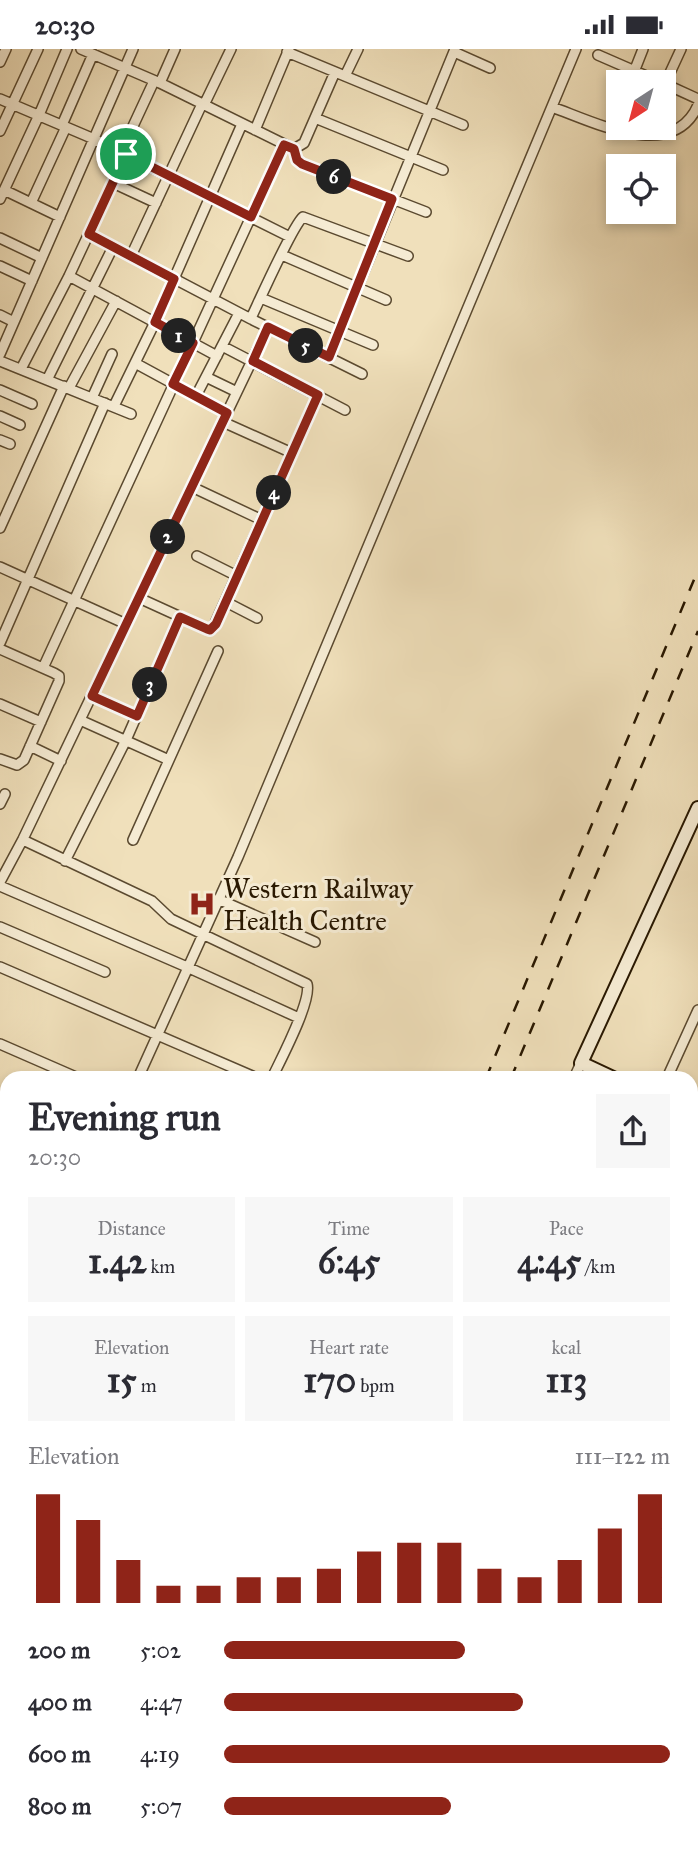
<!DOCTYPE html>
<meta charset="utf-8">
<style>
body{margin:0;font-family:"IM FELL Great Primer",serif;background:#f7f7f7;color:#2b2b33;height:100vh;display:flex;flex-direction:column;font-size:26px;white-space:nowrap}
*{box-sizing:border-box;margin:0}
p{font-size:23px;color:#7c7c81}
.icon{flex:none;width:38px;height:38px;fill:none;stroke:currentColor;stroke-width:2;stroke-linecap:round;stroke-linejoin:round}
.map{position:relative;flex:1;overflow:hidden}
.drawer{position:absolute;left:0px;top:1022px;width:698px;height:779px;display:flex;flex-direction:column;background:#fff;border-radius:21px 21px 0 0;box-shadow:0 4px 10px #0003}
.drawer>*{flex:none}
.needle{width:46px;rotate:216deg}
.tools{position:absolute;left:606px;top:21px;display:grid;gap:14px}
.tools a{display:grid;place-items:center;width:70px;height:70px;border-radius:0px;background:#fff;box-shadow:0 4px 10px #0003;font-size:35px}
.pin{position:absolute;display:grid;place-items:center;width:60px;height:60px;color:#fff;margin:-30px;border:4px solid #fff;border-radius:50%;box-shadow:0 2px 7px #0007}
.km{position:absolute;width:35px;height:35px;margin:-18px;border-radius:50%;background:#222;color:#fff;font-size:19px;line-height:35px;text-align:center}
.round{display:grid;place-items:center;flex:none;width:74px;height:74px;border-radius:0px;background:#f7f7f7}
.head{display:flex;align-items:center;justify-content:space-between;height:119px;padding:0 28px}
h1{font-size:38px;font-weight:700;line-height:52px}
.stats{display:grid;grid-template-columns:repeat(3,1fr);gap:10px;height:119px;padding:7px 28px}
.stats div{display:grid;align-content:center;border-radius:0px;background:#f7f7f7;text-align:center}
.stats b{font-size:35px;font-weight:700}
.stats small{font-size:19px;font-weight:400}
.stats p{font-size:19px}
.chart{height:196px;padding:14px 28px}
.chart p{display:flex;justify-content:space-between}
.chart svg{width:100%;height:126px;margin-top:7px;stroke:#8f2418;stroke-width:6}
ul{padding:0 28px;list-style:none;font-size:23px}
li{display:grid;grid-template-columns:112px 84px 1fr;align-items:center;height:52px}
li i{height:18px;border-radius:9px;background:#8f2418}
.status{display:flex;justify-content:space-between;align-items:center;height:49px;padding:0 35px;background:#fff;direction:ltr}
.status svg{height:19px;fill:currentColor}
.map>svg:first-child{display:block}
.green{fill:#b7c392;stroke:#706e4a;stroke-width:2}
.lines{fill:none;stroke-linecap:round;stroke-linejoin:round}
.river{stroke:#9bbdb4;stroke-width:16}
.street-casing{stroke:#5b4a30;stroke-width:12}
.secondary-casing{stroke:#291801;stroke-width:16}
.street{stroke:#f5ebd3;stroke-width:9}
.secondary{stroke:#f5ebd3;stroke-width:12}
.rail{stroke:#291801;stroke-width:2.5;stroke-dasharray:12 12;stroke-linecap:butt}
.route-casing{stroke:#fff;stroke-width:14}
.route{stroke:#8f2418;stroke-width:9}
.labels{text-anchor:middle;stroke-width:6;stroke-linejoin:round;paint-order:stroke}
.poi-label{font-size:28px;fill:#291801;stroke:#f5ebd3;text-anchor:start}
</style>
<div class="status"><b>20:30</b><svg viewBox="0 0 49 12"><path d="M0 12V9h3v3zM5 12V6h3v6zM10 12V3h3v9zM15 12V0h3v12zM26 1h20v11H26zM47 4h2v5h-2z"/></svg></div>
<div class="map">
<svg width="698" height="1800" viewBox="0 0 698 1800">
<rect width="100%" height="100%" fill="#f0e0bb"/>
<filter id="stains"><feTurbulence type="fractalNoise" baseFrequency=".00286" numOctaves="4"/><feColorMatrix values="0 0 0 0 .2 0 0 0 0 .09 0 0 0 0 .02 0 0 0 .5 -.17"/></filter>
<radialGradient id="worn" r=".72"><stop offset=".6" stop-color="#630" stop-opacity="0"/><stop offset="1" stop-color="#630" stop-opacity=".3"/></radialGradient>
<!-- green -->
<path class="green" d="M7 1754V1794H129L127 1800H2L0 1757Z"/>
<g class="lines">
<!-- river -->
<path class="river" d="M691 1372 698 1374
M0 1722 7 1720
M266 1794 279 1800
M408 1800 428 1794"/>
<defs>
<path id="street" d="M81 0 160 34 294 100 304 94 335 23
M287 3 463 76
M454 3 490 19
M598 6 660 33
M0 13 6 0
M345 27 358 0
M630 33 643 0
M160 34 175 0
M663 34 698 50
M663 39 681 0
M0 50 94 90 290 188
M204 56 231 0
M552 58C594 73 673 114 698 56
M315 69 443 121
M62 76 93 5
M611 79 618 62
M255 81 289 0
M0 82 38 0
M294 100 297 111 302 115 426 163
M121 103 154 32
M113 134 156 154
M4 141 60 168
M0 150 39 66 67 0
M31 154 66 78
M89 185 251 270
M0 189 42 209
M282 206 386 251
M131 207 202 55
M0 217 32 232
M69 227 217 307
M261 249 373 296
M0 266 14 273
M222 297 345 361
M0 305 133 0
M329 308 455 0
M0 312 131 365
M135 314 227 364
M21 320 69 227 126 105
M362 325 253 271 252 267C260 250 293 176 303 168L408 207
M206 328 237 343
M47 331 113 198
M69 339 116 252
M0 341 32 355
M196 347 239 264
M92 349 112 305
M114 357 155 273 242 75
M0 367 20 376
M223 373 292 404
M0 391 10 395
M192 438 262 471
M0 479 64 337
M197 507 237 527
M0 518 126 575
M139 549 207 580 213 579 318 346
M226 553 257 569
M0 594 105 354
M0 600 54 624 59 627V632L24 711 17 716 0 710
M43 619C122 444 205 271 284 96
M92 647 137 667
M0 655 41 673
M80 671 169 711
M30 697 61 712
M0 755 5 745
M23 791 152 852 171 870 307 935C312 952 281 1010 272 1029
M133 791 218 602
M65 812 126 691 180 568
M0 833 23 790 268 278
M0 837 187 918 299 969
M218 850 315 893
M0 878 105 923
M0 918 257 1029
M0 995 78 1029
M138 1029 238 808 576 0
M574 1029 581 1014
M667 1029 698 961
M0 1079 7 1082
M0 1158 7 1161
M0 1240 7 1243
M0 1277 7 1269
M691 1476 698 1474
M0 1702 7 1699
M691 1716 698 1715
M691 1761 698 1760
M691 1780 698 1778
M577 1800 611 1794"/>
<path id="secondary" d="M613 1029 581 1014 698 759
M691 1065 698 1068
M691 1413 698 1397
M691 1448 698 1432
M691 1522 698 1571
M691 1638 698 1685"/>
</defs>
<!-- street casing -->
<use href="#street" class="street-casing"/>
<!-- secondary casing -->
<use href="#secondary" class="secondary-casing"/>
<!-- street -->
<use href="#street" class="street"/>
<!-- secondary -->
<use href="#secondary" class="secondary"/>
<!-- rail -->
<path class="rail" d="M486 1029 698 521
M511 1029 698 582
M194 1800 197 1794"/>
</g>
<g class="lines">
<defs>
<path id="route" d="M284 96 294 100 297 111 302 115 392 150 329 308 268 278 253 312 318 346 216 575 210 581 207 580 180 568 137 667 92 647 227 364 173 335 193 294 155 273 174 230 89 185 126 105 251 168Z"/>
</defs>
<!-- route casing -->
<use href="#route" class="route-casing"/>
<!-- route -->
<use href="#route" class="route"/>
</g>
<!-- icons -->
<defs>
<symbol id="hospital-bare" viewBox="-9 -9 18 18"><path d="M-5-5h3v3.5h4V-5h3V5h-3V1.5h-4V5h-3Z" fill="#8f2418" stroke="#f5ebd3" stroke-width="2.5" paint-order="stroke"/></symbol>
</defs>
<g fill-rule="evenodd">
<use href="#hospital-bare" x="183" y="836" width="38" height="38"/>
</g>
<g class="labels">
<!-- poi labels -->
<g class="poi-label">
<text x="223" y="849">Western Railway<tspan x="223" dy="32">Health Centre</tspan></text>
</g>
</g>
<rect width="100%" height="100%" filter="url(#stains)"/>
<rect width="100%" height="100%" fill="url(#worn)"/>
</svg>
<div class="tools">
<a><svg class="needle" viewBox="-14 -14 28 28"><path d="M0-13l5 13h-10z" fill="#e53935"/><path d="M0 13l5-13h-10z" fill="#7c7c81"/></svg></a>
<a><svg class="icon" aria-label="locate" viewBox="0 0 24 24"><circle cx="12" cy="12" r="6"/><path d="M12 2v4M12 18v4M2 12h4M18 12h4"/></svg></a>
</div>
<div class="pin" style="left:126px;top:105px;background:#1e9e55"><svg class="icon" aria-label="arrive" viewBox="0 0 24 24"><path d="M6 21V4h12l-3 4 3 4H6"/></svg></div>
<b class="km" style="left:179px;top:287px">1</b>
<b class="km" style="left:168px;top:488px">2</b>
<b class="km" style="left:150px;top:636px">3</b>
<b class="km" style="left:274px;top:444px">4</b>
<b class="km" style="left:306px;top:297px">5</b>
<b class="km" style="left:334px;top:128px">6</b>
<section class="drawer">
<div class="head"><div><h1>Evening run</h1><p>20:30</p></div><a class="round"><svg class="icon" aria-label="share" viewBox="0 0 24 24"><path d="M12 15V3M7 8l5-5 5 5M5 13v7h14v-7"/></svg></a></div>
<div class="stats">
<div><p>Distance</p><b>1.42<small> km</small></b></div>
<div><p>Time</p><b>6:45</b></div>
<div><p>Pace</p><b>4:45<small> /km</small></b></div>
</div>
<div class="stats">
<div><p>Elevation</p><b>15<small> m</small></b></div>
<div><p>Heart rate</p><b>170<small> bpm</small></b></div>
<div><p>kcal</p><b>113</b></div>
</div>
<div class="chart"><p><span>Elevation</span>111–122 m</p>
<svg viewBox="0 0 160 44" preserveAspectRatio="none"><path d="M5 44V6M15 44V15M25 44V29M35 44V38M45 44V38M55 44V35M65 44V35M75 44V32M85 44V26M95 44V23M105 44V23M115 44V32M125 44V35M135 44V29M145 44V18M155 44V6"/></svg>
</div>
<ul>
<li><b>200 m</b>5:02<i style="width:54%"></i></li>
<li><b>400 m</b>4:47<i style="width:67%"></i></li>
<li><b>600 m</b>4:19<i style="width:100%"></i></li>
<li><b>800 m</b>5:07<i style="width:51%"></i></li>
</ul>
</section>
</div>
